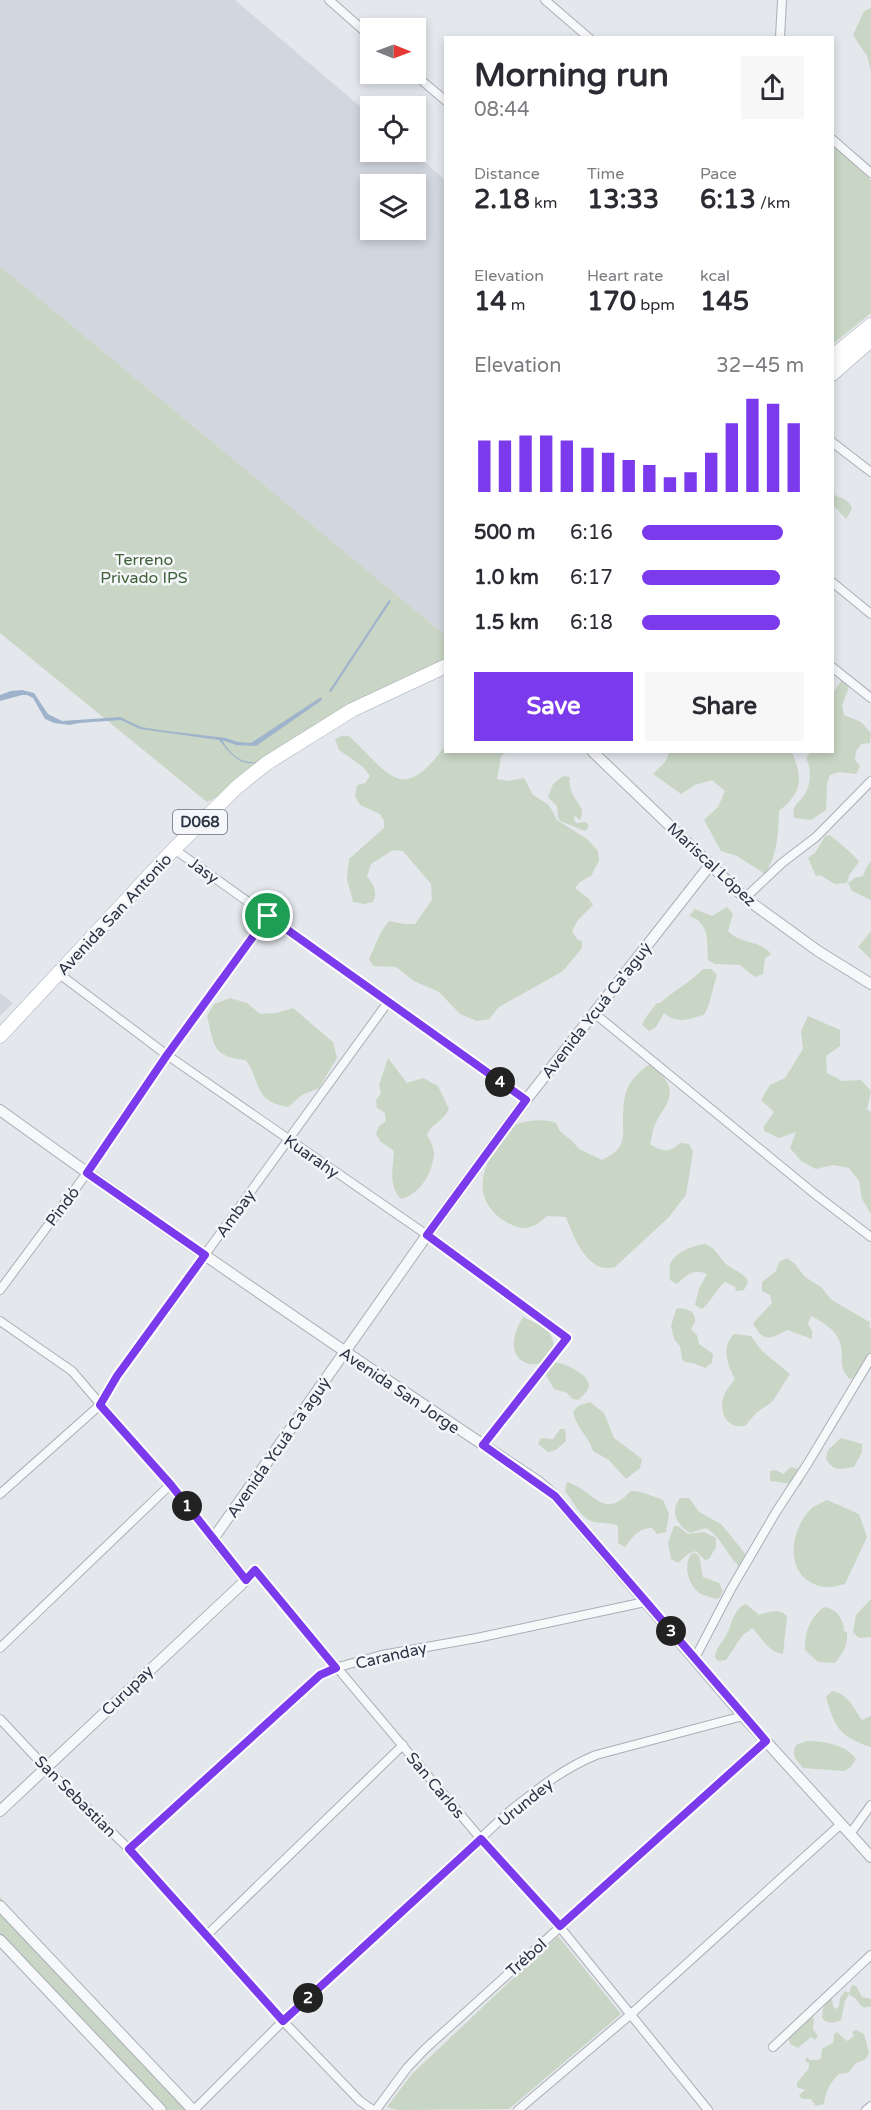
<!DOCTYPE html>
<meta charset="utf-8">
<style>
body{margin:0;font-family:"Varela Round",sans-serif;background:#f7f7f7;color:#2b2b33;height:100vh;display:flex;flex-direction:column;font-size:22px;white-space:nowrap}
*{box-sizing:border-box;margin:0}
p{font-size:20px;color:#7c7c81}
.icon{flex:none;width:33px;height:33px;fill:none;stroke:currentColor;stroke-width:2;stroke-linecap:round;stroke-linejoin:round}
.map{position:relative;flex:1;overflow:hidden}
.side{position:absolute;left:444px;top:36px;width:390px;height:717px;display:flex;flex-direction:column;background:#fff;border-radius:0px;box-shadow:0 3px 9px #0003}
.side>*{flex:none}
.needle{width:39px;rotate:91deg}
.controls{position:absolute;left:360px;top:18px;display:grid;gap:12px}
.controls a{display:grid;place-items:center;width:66px;height:66px;border-radius:0px;background:#fff;box-shadow:0 3px 9px #0003;font-size:30px}
.pin{position:absolute;display:grid;place-items:center;width:51px;height:51px;color:#fff;margin:-26px;border:3px solid #fff;border-radius:50%;box-shadow:0 2px 6px #0007}
.km{position:absolute;width:30px;height:30px;margin:-15px;border-radius:50%;background:#222;color:#fff;font-size:16px;line-height:30px;text-align:center}
.round{display:grid;place-items:center;flex:none;width:63px;height:63px;border-radius:0px;background:#f7f7f7}
.overview{display:flex;align-items:center;justify-content:space-between;height:102px;padding:0 30px}
h1{font-size:33px;font-weight:800;line-height:45px}
.figures{display:grid;grid-template-columns:repeat(3,1fr);gap:9px;height:102px;padding:6px 30px}
.figures div{display:grid;align-content:center}
.figures b{font-size:26px;font-weight:800}
.figures small{font-size:16px;font-weight:400}
.figures p{font-size:16px}
.chart{height:168px;padding:12px 30px}
.chart p{display:flex;justify-content:space-between}
.chart svg{width:100%;height:108px;margin-top:6px;stroke:#7c3aed;stroke-width:6}
.primary-button{display:flex;gap:12px;margin-top:auto;padding:12px 30px}
.primary-button a{flex:1;height:69px;border-radius:0px;background:#7c3aed;color:#fff;font-size:24px;font-weight:800;line-height:69px;text-align:center}
.primary-button a+a{background:#f7f7f7;color:#2b2b33}
ul{padding:0 30px;list-style:none;font-size:20px}
li{display:grid;grid-template-columns:96px 72px 1fr;align-items:center;height:45px}
li i{height:15px;border-radius:8px;background:#7c3aed}
.map>svg:first-child{display:block}
.built{fill:#d2d6de;fill-rule:evenodd}
.green{fill:#c9d6c5}
.water{fill:#9fb4cc}
.lines{fill:none;stroke-linecap:round;stroke-linejoin:round}
.minor-casing{stroke:#a9aeb7;stroke-width:10}
.tertiary-casing{stroke:#a9aeb7;stroke-width:12}
.primary-casing{stroke:#a3abb8;stroke-width:15}
.minor{stroke:#f7f8fa;stroke-width:8}
.tertiary{stroke:#f7f8fa;stroke-width:10}
.primary{stroke:#fff;stroke-width:14}
.route-casing{stroke:#fff;stroke-width:12}
.route{stroke:#7c3aed;stroke-width:8}
.labels{text-anchor:middle;stroke-width:5;stroke-linejoin:round;paint-order:stroke}
.shield{fill:#f4f6f9;stroke:#676e7b;stroke-width:1.5}
.shield-label{font-size:15px;font-weight:bold;fill:#2b3445}
.park-label{font-size:16px;fill:#3f6138;stroke:#f4f6f9}
.street-label{font-size:16px;fill:#2b3445;stroke:#f4f6f9}
</style>
<div class="map">
<svg width="871" height="2110" viewBox="0 0 871 2110">
<rect width="100%" height="100%" fill="#e4e7ec"/>
<!-- built -->
<path class="built" d="M0 0H235L370 115V152H413L445 180V635L0 266ZM370 184H416V230H370Z
M0 993 13 1003 0 1016Z"/>
<!-- green -->
<path class="green" d="M871 8V71L867 56 853 35 864 11Z
M833 145 871 180V313L833 344Z
M0 266 445 635V665L351 706 221 795 207 802 0 633Z
M833 494C841 499 849 498 852 509L846 519 834 506Z
M845 675 851 681 842 706 844 715 861 722 871 733 870 743 861 744 856 751 855 760 860 766 856 774 839 772 830 775 827 784 826 810 811 820 794 818C792 806 796 805 803 797 811 786 812 770 806 758L811 752H832L833 693Z
M342 736H349C390 774 401 806 445 746L446 752H507L501 756 497 779 508 781 524 778 533 795 549 805 557 820 587 839 598 851 599 861 591 876 580 882 575 888 589 899 593 905 578 920 572 931 577 939 582 942V948L563 971 499 1007 489 1019 477 1021 460 1014 439 992 414 981 396 967 373 966 369 959 381 932 389 921 404 924H415L432 900 431 884 403 851 393 850 371 864 367 876C374 886 378 891 373 902L364 904 353 902 347 879 349 859 384 828V821L380 814 360 805 355 796 357 785 365 783 370 776 363 767 339 750 335 739Z
M670 752H792C803 779 803 791 779 811 778 835 778 853 765 874L737 856 721 851 704 820 718 807 725 791 712 780 695 785 681 794 653 774 665 762Z
M563 776 570 777C568 794 576 797 582 810L581 819 579 820 575 815 574 819 576 823 585 822 588 824V828L585 831 560 821 558 817 557 806 548 797 553 784Z
M829 835C834 838 857 857 859 862L849 875 847 883 835 884 820 875 816 876 808 858 815 853 825 836Z
M871 861V900L852 891 848 883 855 878 863 876 866 868Z
M727 907 733 914 728 931C739 944 761 940 771 954L765 958 763 974 755 977 740 965 715 964 708 960C707 941 710 923 689 916L695 909 712 916Z
M871 931V959L858 947Z
M703 969H711L717 975C713 987 710 1006 704 1015 687 1019 679 1025 664 1013L656 1027 649 1031 642 1025 646 1017 657 1003H660C674 990 690 983 703 969Z
M230 998 247 1003 260 1014 277 1013 293 1008 333 1042 337 1058 319 1088 302 1095 288 1107C254 1101 262 1085 246 1060 212 1057 214 1045 207 1016L214 1004Z
M808 1016 840 1030V1046L826 1056 827 1073 842 1081 861 1080 871 1091 867 1109 871 1112V1214L862 1199 859 1181 849 1168 833 1165 816 1169 801 1161 790 1148 796 1132 779 1138 764 1131V1126L774 1112 761 1100 770 1085 785 1078 803 1049 801 1031Z
M388 1058 407 1083 423 1078 438 1086 449 1109C444 1121 432 1123 427 1135 430 1140 434 1148 434 1153 433 1173 420 1194 401 1199 388 1186 393 1168 394 1151L380 1141 376 1134 379 1126 386 1121 385 1113 377 1108 376 1100 381 1093 379 1085Z
M653 1062C658 1070 666 1078 669 1087 673 1103 660 1111 655 1125 652 1131 652 1138 650 1144 662 1152 670 1153 680 1143L689 1144 693 1152 686 1195 669 1217 615 1267C588 1275 574 1238 566 1217L547 1216C535 1227 526 1232 510 1224 475 1206 477 1175 497 1146 500 1141 503 1134 507 1130 518 1120 544 1118 556 1123L560 1131 573 1142 579 1149 602 1160C607 1157 614 1154 618 1149 623 1143 624 1135 623 1127 623 1094 624 1081 653 1062Z
M705 1244C716 1248 718 1256 726 1264 734 1271 744 1272 748 1282L744 1290 736 1291 735 1287 725 1282C715 1290 712 1301 702 1309L695 1305 699 1289 707 1274C693 1268 687 1275 677 1284L670 1280C670 1276 669 1269 670 1265 673 1253 694 1245 705 1244Z
M787 1258 794 1263 805 1277 821 1287 832 1300 871 1323 869 1325 871 1330V1363L857 1378 849 1379C837 1361 844 1363 841 1346 839 1332 823 1322 811 1316L808 1324 812 1331V1339L787 1330C771 1339 763 1343 753 1323L772 1303 770 1295 762 1291V1282L776 1271 779 1262Z
M681 1308C690 1310 696 1312 695 1322L691 1329 697 1335 699 1344 713 1354 712 1363 705 1368 693 1363 685 1362 682 1359 680 1346 674 1339 671 1326 676 1309Z
M523 1317 548 1329C550 1334 554 1341 554 1347 552 1376 491 1370 523 1317Z
M734 1334 751 1336 762 1351 790 1374 772 1402 756 1413 745 1426C727 1429 718 1412 724 1396 726 1390 731 1384 735 1379 727 1364 721 1347 734 1334Z
M553 1362C562 1362 588 1373 589 1385 589 1390 582 1397 578 1400L573 1399 567 1393 554 1389 543 1370Z
M590 1402 604 1413 614 1438 642 1459 640 1468 626 1479 609 1460 593 1451C589 1437 576 1427 573 1412L578 1406Z
M560 1429H565L566 1441 556 1450 548 1452 538 1444 541 1438 553 1439Z
M841 1438 862 1444V1452L854 1467C841 1469 832 1472 826 1458L828 1450Z
M791 1467 798 1469 804 1478 801 1485 770 1481V1471L776 1470 783 1474Z
M567 1482C597 1492 602 1521 631 1491 641 1491 653 1496 663 1500L669 1514 666 1532 657 1534 652 1528C638 1528 633 1537 625 1547L618 1543V1526C610 1522 603 1524 594 1522 581 1519 573 1501 565 1491Z
M680 1498H689L699 1512 721 1524 744 1552 748 1559 739 1566C726 1554 722 1538 706 1528L690 1533C676 1524 670 1512 680 1498Z
M827 1500 859 1514 867 1537 845 1584C839 1585 832 1588 826 1587 784 1582 787 1533 811 1509 815 1505 822 1503 827 1500Z
M674 1526H678L688 1534 704 1532 716 1538V1547L709 1559 705 1560 696 1551 688 1554 678 1563 671 1559 668 1543Z
M695 1553 699 1556 703 1577 719 1583 723 1591 720 1597 716 1599C710 1597 701 1595 697 1591 687 1581 684 1565 691 1554Z
M871 1599V1637L859 1638 853 1632 856 1615Z
M746 1604 759 1615C768 1612 779 1608 787 1616L783 1654C767 1652 763 1638 752 1628L742 1636 726 1660 718 1661 715 1657C716 1648 721 1644 726 1636 732 1625 733 1609 746 1604Z
M824 1607C837 1609 843 1618 844 1631L847 1632C848 1646 843 1652 835 1663L818 1662 805 1650C805 1632 809 1619 824 1607Z
M832 1691C848 1694 853 1707 862 1720L871 1716V1747C840 1737 835 1728 826 1697Z
M807 1741C823 1741 847 1745 856 1759L851 1767 844 1771 803 1768C796 1759 791 1756 796 1745Z
M0 1897 197 2110H165L0 1934Z
M558 1936 621 2014 509 2109 397 2110 387 2107 412 2074Z
M852 1985 856 1986 862 1997 871 1999V2006C861 2010 861 2005 856 1999 854 1997 851 1996 849 1994L845 2001 841 2020C834 2023 828 2025 822 2018L823 2009 828 1998H832L833 2007 837 2009 839 2006 840 1998 845 1991 849 1993Z
M811 2016 814 2019 813 2029 818 2036 815 2040 811 2037 798 2048 790 2044 789 2037 794 2034 799 2027 803 2026Z
M856 2030 864 2034 869 2052 867 2057 864 2060 856 2063 848 2073 839 2074C831 2081 825 2092 824 2104L816 2106 811 2099H802L799 2095 805 2090 797 2087V2083L809 2068V2063L805 2061 807 2057 810 2060H818L821 2058 822 2049 833 2043 834 2034 837 2032 847 2041 854 2036 852 2032Z"/>
<!-- water -->
<path class="water" d="M389 600 391 601 331 692 329 691Z
M22 690 34 693 48 714 62 721 120 717 141 727 159 730 226 738 238 742 251 743 321 697 322 700 256 746 236 745 222 740C230 753 240 764 256 762L322 720 261 761C241 769 231 754 219 740L140 729 121 720 79 723 70 725 54 723 45 719 33 698 27 695H22L0 701V695L11 691Z"/>
<g class="lines">
<defs>
<path id="minor" d="M329 0 370 36
M545 0 589 38
M780 38 782 0
M414 74 446 101
M832 139 871 173
M832 442 871 472
M832 582 871 614
M832 667 871 698
M174 849 526 1100
M745 898 782 863 816 837 871 781
M58 973 167 1055 427 1235 567 1338 483 1445
M594 1013 816 1195 871 1237
M0 1290 87 1173 167 1055 268 917
M0 1321 72 1371 170 1485 213 1539
M0 1494 100 1405 117 1376 388 1002
M246 1580 255 1570 481 1839 559 1926 708 2110
M0 1648 170 1485
M695 1658 731 1589 776 1512 808 1463 871 1358
M0 1719 46 1768 129 1849 283 2021 360 2101 373 2110
M850 1834 871 1805
M129 1849 295 1697 320 1675 331 1669 382 1655 477 1638 645 1602
M207 1935 403 1745
M773 2047 871 1955
M194 2110 283 2021 511 1810C538 1789 564 1768 596 1755L743 1716
M376 2110 407 2068 425 2049 766 1741
M518 2110 630 2015 841 1824
M866 2110 871 2106"/>
<path id="tertiary" d="M593 752 745 898 818 951 871 984
M0 1110C177 1238 357 1361 539 1482L555 1496 743 1716 871 1857
M0 1811 246 1580 213 1539 427 1235 526 1100 710 865
M0 1906 193 2110
M0 1940 161 2110"/>
<path id="primary" d="M832 357 871 325
M832 374 871 340
M0 1036 174 849 237 787 267 763 352 710 446 666"/>
</defs>
<!-- minor casing -->
<use href="#minor" class="minor-casing"/>
<!-- tertiary casing -->
<use href="#tertiary" class="tertiary-casing"/>
<!-- primary casing -->
<use href="#primary" class="primary-casing"/>
<!-- minor -->
<use href="#minor" class="minor"/>
<!-- tertiary -->
<use href="#tertiary" class="tertiary"/>
<!-- primary -->
<use href="#primary" class="primary"/>
</g>
<g class="lines">
<defs>
<path id="route" d="M268 916 526 1100 427 1235 567 1338 483 1445 555 1496 766 1741 560 1926 481 1839 283 2021 129 1849 320 1675 336 1668 255 1570 246 1580 171 1485 100 1405 117 1376 205 1255 87 1173 167 1055Z"/>
</defs>
<!-- route casing -->
<use href="#route" class="route-casing"/>
<!-- route -->
<use href="#route" class="route"/>
</g>
<g class="labels">
<!-- shield labels -->
<rect class="shield" x="173" y="810" width="54" height="24" rx="4.5"/>
<g class="shield-label">
<text x="200" y="827">D068</text>
</g>
<!-- park labels -->
<g class="park-label">
<text x="144" y="565">Terreno<tspan x="144" dy="18">Privado IPS</tspan></text>
</g>
<!-- street labels -->
<g class="street-label">
<text transform="translate(712 864) rotate(43)" y="6">Mariscal López</text>
<text transform="translate(204 870) rotate(36)" y="6">Jasy</text>
<text transform="translate(114 914) rotate(-47)" y="6">Avenida San Antonio</text>
<text transform="translate(596 1010) rotate(-52)" y="6">Avenida Ycuá Ca'aguý</text>
<text transform="translate(312 1156) rotate(35)" y="6">Kuarahy</text>
<text transform="translate(62 1206) rotate(-53)" y="6">Pindó</text>
<text transform="translate(235 1213) rotate(-54)" y="6">Ambay</text>
<text transform="translate(400 1390) rotate(34)" y="6">Avenida San Jorge</text>
<text transform="translate(278 1447) rotate(-55)" y="6">Avenida Ycuá Ca'aguý</text>
<text transform="translate(391 1655) rotate(-13)" y="6">Caranday</text>
<text transform="translate(127 1690) rotate(-44)" y="6">Curupay</text>
<text transform="translate(436 1785) rotate(50)" y="6">San Carlos</text>
<text transform="translate(76 1796) rotate(45)" y="6">San Sebastian</text>
<text transform="translate(525 1802) rotate(-39)" y="6">Urundey</text>
<text transform="translate(526 1957) rotate(-42)" y="6">Trébol</text>
</g>
</g>
</svg>
<div class="controls">
<a><svg class="needle" viewBox="-14 -14 28 28"><path d="M0-13l5 13h-10z" fill="#e53935"/><path d="M0 13l5-13h-10z" fill="#7c7c81"/></svg></a>
<a><svg class="icon" aria-label="locate" viewBox="0 0 24 24"><circle cx="12" cy="12" r="6"/><path d="M12 2v4M12 18v4M2 12h4M18 12h4"/></svg></a>
<a><svg class="icon" aria-label="layers" viewBox="0 0 24 24"><path d="M12 4l9 5-9 5-9-5zM3 14l9 5 9-5"/></svg></a>
</div>
<div class="pin" style="left:268px;top:916px;background:#1e9e55"><svg class="icon" aria-label="arrive" viewBox="0 0 24 24"><path d="M6 21V4h12l-3 4 3 4H6"/></svg></div>
<b class="km" style="left:187px;top:1506px">1</b>
<b class="km" style="left:308px;top:1998px">2</b>
<b class="km" style="left:671px;top:1631px">3</b>
<b class="km" style="left:500px;top:1082px">4</b>
<section class="side">
<div class="overview"><div><h1>Morning run</h1><p>08:44</p></div><a class="round"><svg class="icon" aria-label="share" viewBox="0 0 24 24"><path d="M12 15V3M7 8l5-5 5 5M5 13v7h14v-7"/></svg></a></div>
<div class="figures">
<div><p>Distance</p><b>2.18<small> km</small></b></div>
<div><p>Time</p><b>13:33</b></div>
<div><p>Pace</p><b>6:13<small> /km</small></b></div>
</div>
<div class="figures">
<div><p>Elevation</p><b>14<small> m</small></b></div>
<div><p>Heart rate</p><b>170<small> bpm</small></b></div>
<div><p>kcal</p><b>145</b></div>
</div>
<div class="chart"><p><span>Elevation</span>32–45 m</p>
<svg viewBox="0 0 160 44" preserveAspectRatio="none"><path d="M5 44V23M15 44V23M25 44V21M35 44V21M45 44V23M55 44V26M65 44V28M75 44V31M85 44V33M95 44V38M105 44V36M115 44V28M125 44V16M135 44V6M145 44V8M155 44V16"/></svg>
</div>
<ul>
<li><b>500 m</b>6:16<i style="width:87%"></i></li>
<li><b>1.0 km</b>6:17<i style="width:85%"></i></li>
<li><b>1.5 km</b>6:18<i style="width:85%"></i></li>
</ul>
<div class="primary-button"><a>Save</a><a>Share</a></div>
</section>
</div>
